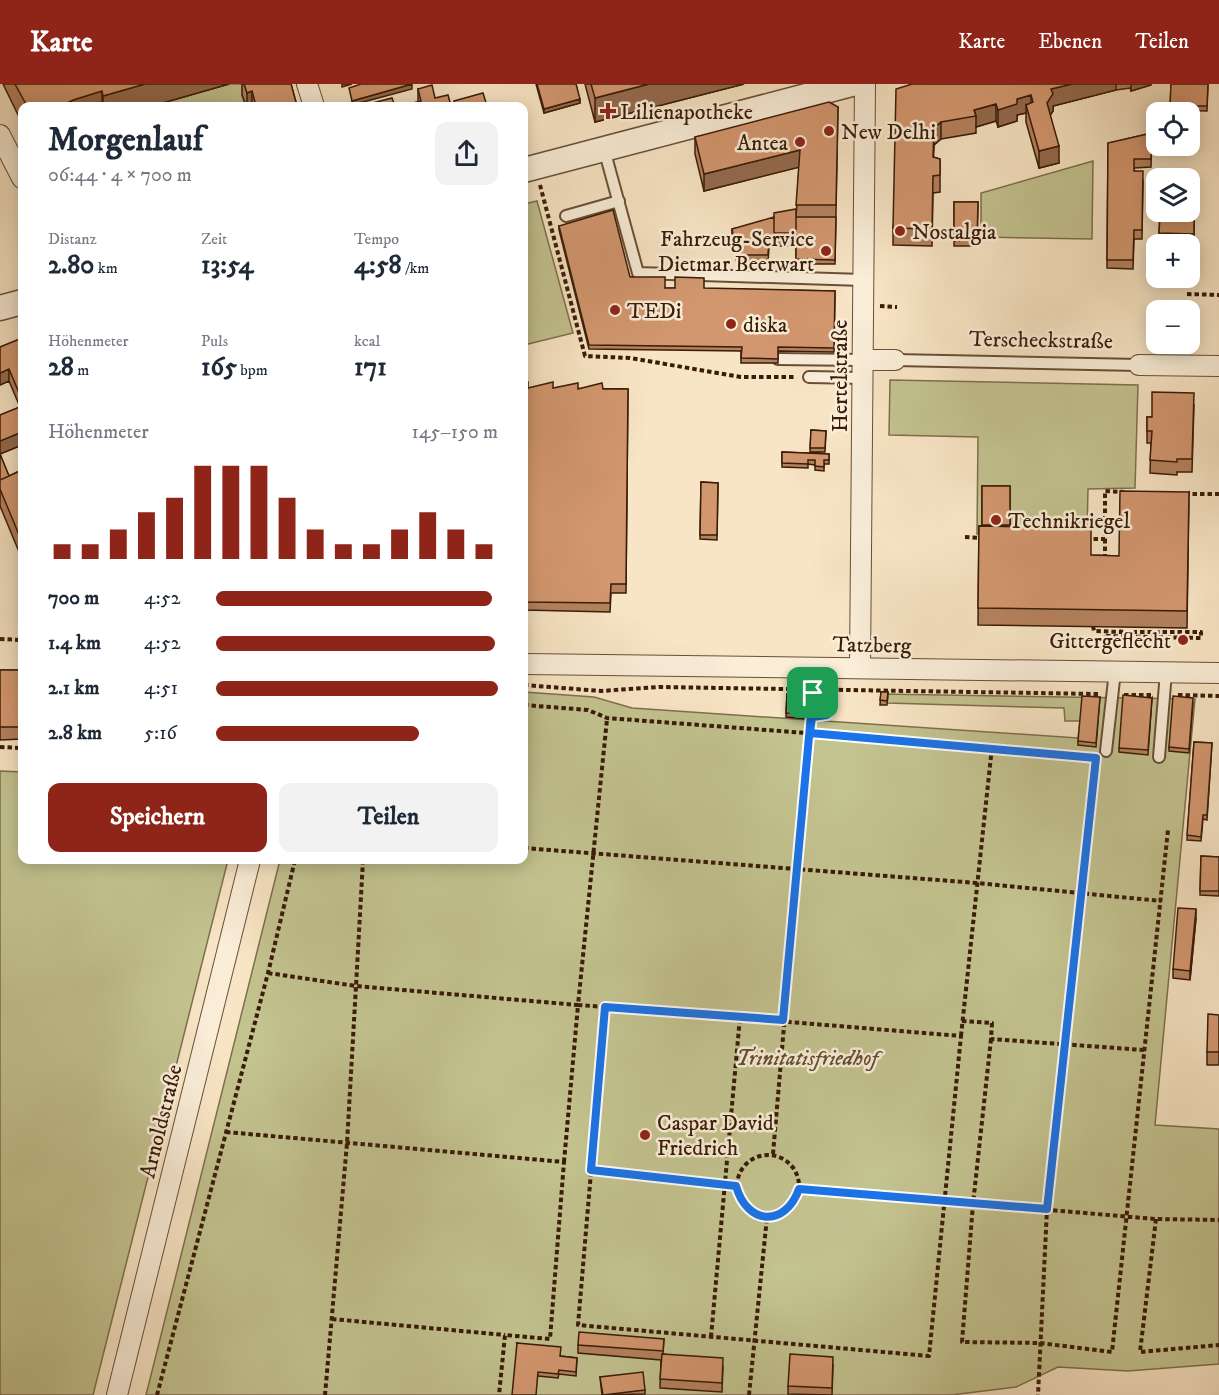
<!DOCTYPE html>
<html lang="de">
<meta charset="utf-8">
<style>
body{margin:0;font-family:"IM FELL DW Pica",serif;background:#f2f2f3;color:#1f2937;height:100vh;display:flex;flex-direction:column;font-size:22px;white-space:nowrap}
*{box-sizing:border-box;margin:0}
p{font-size:20px;color:#747a83}
.icon{flex:none;width:33px;height:33px;fill:none;stroke:currentColor;stroke-width:2;stroke-linecap:round;stroke-linejoin:round}
.map{position:relative;flex:1;overflow:hidden}
.sheet{position:absolute;left:18px;top:18px;width:510px;height:762px;display:flex;flex-direction:column;background:#fff;border-radius:12px;box-shadow:0 3px 15px #0003}
.sheet>*{flex:none}
.controls{position:absolute;left:1146px;top:18px;display:grid;gap:12px}
.controls a{display:grid;place-items:center;width:54px;height:54px;border-radius:12px;background:#fff;box-shadow:0 3px 15px #0003;font-size:30px}
.pin{position:absolute;display:grid;place-items:center;width:51px;height:51px;color:#fff;margin:-26px;border-radius:12px;box-shadow:0 3px 9px #0006}
.round{display:grid;place-items:center;flex:none;width:63px;height:63px;border-radius:12px;background:#f2f2f3}
.head{display:flex;align-items:center;justify-content:space-between;height:102px;padding:0 30px}
h1{font-size:33px;font-weight:800;line-height:45px}
.stats{display:grid;grid-template-columns:repeat(3,1fr);gap:9px;height:102px;padding:6px 30px}
.stats div{display:grid;align-content:center}
.stats b{font-size:26px;font-weight:800}
.stats small{font-size:16px;font-weight:400}
.stats p{font-size:16px}
.chart{height:168px;padding:12px 30px}
.chart p{display:flex;justify-content:space-between}
.chart svg{width:100%;height:108px;margin-top:6px;stroke:#8f2418;stroke-width:6}
.cta{display:flex;gap:12px;margin-top:auto;padding:12px 30px}
.cta a{flex:1;height:69px;border-radius:12px;background:#8f2418;color:#fff;font-size:24px;font-weight:800;line-height:69px;text-align:center}
.cta a+a{background:#f2f2f3;color:#1f2937}
ul{padding:0 30px;list-style:none;font-size:20px}
li{display:grid;grid-template-columns:96px 72px 1fr;align-items:center;height:45px}
li i{height:15px;border-radius:8px;background:#8f2418}
header{display:flex;align-items:center;gap:36px;box-sizing:border-box;height:84px;padding:0 30px;background:#8f2418;color:#fff}
header strong{font-size:28px}
nav{display:flex;gap:33px;margin-inline-start:auto;font-size:21px}
.map>svg:first-child{display:block}
.green{fill:#c3c390;stroke:#7e6f4c;stroke-width:1.5}
.lines{fill:none;stroke-linecap:round;stroke-linejoin:round}
.service-casing{stroke:#694e36;stroke-width:14}
.minor-casing{stroke:#694e36;stroke-width:22}
.tertiary-casing{stroke:#694e36;stroke-width:27}
.path{stroke:#391b07;stroke-width:4;stroke-dasharray:4.5 3;stroke-linecap:butt}
.service{stroke:#faeed9;stroke-width:10}
.minor{stroke:#faeed9;stroke-width:20}
.tertiary{stroke:#faeed9;stroke-width:24}
.wall{fill:#b5825f;stroke:#391b07;stroke-width:1.5}
.shaded-wall{fill:#946a4e;stroke:#391b07;stroke-width:1.5}
.building{fill:#d3976f;stroke:#391b07;stroke-width:1.5}
.route-casing{stroke:#fff;stroke-width:12}
.route{stroke:#1a73e8;stroke-width:8}
.poi-dot{fill:#8f2418;stroke:#faeed9;stroke-width:2}
.labels{text-anchor:middle;stroke-width:5;stroke-linejoin:round;paint-order:stroke}
.poi-label{font-size:22px;fill:#391b07;stroke:#faeed9;text-anchor:start}
.street-label{font-size:22px;fill:#391b07;stroke:#faeed9}
.park-label{font-size:22px;font-style:italic;fill:#624d30;stroke:#faeed9}
</style>
<header>
<strong>Karte</strong>
<nav><a>Karte</a><a>Ebenen</a><a>Teilen</a></nav>
</header>
<div class="map">
<svg width="1219" height="1311" viewBox="0 0 1219 1311">
<rect width="100%" height="100%" fill="#f8e5c5"/>
<filter id="stains"><feTurbulence type="fractalNoise" baseFrequency=".00333" numOctaves="4"/><feColorMatrix values="0 0 0 0 .2 0 0 0 0 .09 0 0 0 0 .02 0 0 0 .5 -.17"/></filter>
<radialGradient id="worn" r=".72"><stop offset=".6" stop-color="#630" stop-opacity="0"/><stop offset="1" stop-color="#630" stop-opacity=".3"/></radialGradient>
<!-- green -->
<path class="green" d="M228 0H245L242 11 246 22H151Z
M1093 77 1092 155 981 153V109Z
M537 117 573 249 524 261V120Z
M890 296 1138 301 1135 404 1088 405 1087 449 977 450 978 353 889 351Z
M524 608 594 613 632 624 1078 654 1080 637H1065L1064 624 887 619 888 613 881 610 1195 615 1155 1041 1219 1045V1280L1128 1287 1058 1283 1016 1303 951 1311H146L280 776H524Z
M0 687 22 688V776H228L93 1311H0Z"/>
<g class="lines">
<defs>
<path id="service" d="M604 65 638 189 863 196
M566 132 619 117
M778 275 863 276
M895 276 1139 281
M809 293 863 294
M1106 667 1115 587
M1159 673 1166 588"/>
<path id="minor" d="M307 0 314 22
M0 51 22 94
M863 276H895
M1139 281 1219 282
M524 580 1219 589
M860 584 865 0
M117 1311 250 776"/>
<path id="tertiary" d="M524 86 852 0
M0 224 22 218"/>
</defs>
<!-- service casing -->
<use href="#service" class="service-casing"/>
<!-- minor casing -->
<use href="#minor" class="minor-casing"/>
<!-- tertiary casing -->
<use href="#tertiary" class="tertiary-casing"/>
<!-- path -->
<path class="path" d="M540 101 585 272 630 274 741 293H795
M1187 210 1219 211
M880 222 897 223
M1185 410H1219
M965 453 982 454
M1086 455H1105V407L1124 408
M1105 455V475
M1093 542 1094 547 1121 548 1122 543
M1106 552 1201 554V548H1121
M0 555 22 556
M1105 571 1106 548
M524 601 601 607 659 603 1098 610
M1124 611H1152
M1178 611 1219 612
M524 621 588 626 607 634 992 663 1096 674 1047 1125 1038 1311
M812 633 827 631 833 623 829 616 813 609
M0 663 22 664
M524 764 977 799 1161 817
M363 776 356 902 578 921 607 635
M268 889 356 902 347 1059 325 1311
M962 937 992 939 991 955 1144 966
M961 952 992 663
M991 955 973 1120 962 1258 1040 1259 1112 1268 1168 746
M226 1048 564 1078 550 1255 505 1251 499 1311
M773 1070 813 605
M737 1102a31 31 0 1 1 62 0a31 31 0 1 1-62 0Z
M564 1078 578 921 605 923 961 952 929 1272 578 1241 605 923
M591 1086 736 1102
M799 1105 1156 1135 1219 1136
M1156 1135 1140 1268 1219 1261
M332 1235 505 1251
M711 1253 740 933
M157 1311 268 889 295 776
M749 1311 767 1133"/>
<!-- service -->
<use href="#service" class="service"/>
<!-- minor -->
<use href="#minor" class="minor"/>
<!-- tertiary -->
<use href="#tertiary" class="tertiary"/>
</g>
<!-- wall -->
<path class="wall" d="M3 0H229L152 22H22V39Z
M242 0H291L297 22H246L242 11Z
M536 0H576L580 19 544 29Z
M585 0H744L595 38Z
M912 0H1151V1L1131 7 1130 4 1116 6 1053 22V27L1050 31 1059 79 1039 84 1026 38V29L1017 31V37L998 43 996 37 976 43V49L941 55 934 61 933 73 940 75V108L933 109 932 162 893 161V144Z
M1171 0H1208L1207 27 1170 26Z
M418 5 435 14 418 18Z
M838 23 835 180H796V162H769L768 180H737L732 153V145L796 134 799 83 704 107 695 70V53Z
M1152 49 1151 83 1134 84V87L1143 96 1142 155H1134L1133 185 1107 184 1108 59Z
M954 118H978L977 162H954Z
M1160 130 1194 131V154L1159 153Z
M559 142 630 193 665 204 835 207 834 268 778 267V279H741V267L589 265 559 146Z
M22 254V361L0 370 9 392 22 386V475L0 422V331L20 323 9 297 0 301V263Z
M524 299 528 304 628 305 626 509H611L610 528 524 526Z
M1194 321 1192 388H1177V391L1150 389 1151 359H1147V333H1152Z
M811 346 826 347 825 368H810Z
M782 368 829 370V380H824V387L815 386V381L808 380V384L782 383Z
M701 398 718 399 717 456 700 455Z
M982 402H1010V443L1091 471 1119 472 1189 408 1187 544 978 541 979 442H982Z
M0 586H22V655L0 656Z
M881 608H888L887 621H880Z
M787 610 809 611 808 635 786 633Z
M1100 613 1096 663 1078 661V657Z
M1152 614 1148 671 1119 668V664Z
M1193 618 1189 669 1169 667V663Z
M1194 658 1212 659 1207 736 1203 735 1201 757 1187 756Z
M1201 772 1219 773V812L1200 811Z
M1196 834 1190 896 1173 894V885Z
M1219 931V981H1207V968Z
M664 1255 663 1270 723 1282 722 1308 660 1304 661 1276 578 1269V1261Z
M517 1259 560 1272 577 1274 576 1292 559 1290 558 1294 538 1292Z
M833 1281 832 1311 788 1310V1302Z
M600 1293 645 1306V1310L602 1311Z"/>
<!-- shaded-wall -->
<path class="shaded-wall" d="M145 0H229L152 22H103V12Z
M342 0H352L342 3Z
M412 0V5L352 21V17Z
M649 0H744L595 38V14Z
M1072 0H1116V6L1053 22V27L1047 36V19L1051 5Z
M1131 0H1151V1L1131 7Z
M102 7V22H61L73 16Z
M252 7V22H247V9Z
M1031 11V28L1026 21V29L1017 31V37L998 43V26L1017 15Z
M580 15V19L544 29V25Z
M996 20V37L976 43V32L974 26Z
M941 38V55L934 61 933 90 934 44Z
M1059 62V79L1039 84V67Z
M800 66V83L704 107V90Z
M9 285V297L0 301V289Z
M22 348V361L0 370V357Z
M1196 825V834L1190 896V887Z"/>
<!-- building -->
<path class="building" d="M15 0H145L103 12 102 7 73 16 61 22H27Z
M244 0H291L297 22H256L252 7 247 9Z
M361 0H412L352 17 349 4Z
M537 0H576L580 15 544 25Z
M591 0H649L595 14Z
M912 0H1072L1051 5 1053 10 1047 19 1059 62 1039 67 1026 21 1033 18 1031 11 1017 15V20L998 26 996 20 974 26 976 32 941 38 934 44 933 73 940 75V91L933 92 932 145 893 144 896 5Z
M1171 0H1208L1207 22H1170Z
M432 1 435 14 448 11 451 22H400L421 17 418 5Z
M483 9 487 22H456L454 17Z
M392 14 395 22H361Z
M829 18 838 23 836 121H796L800 66 704 90 695 53Z
M1152 49 1151 75H1134V87H1143L1142 146H1134L1133 176H1107L1108 59Z
M954 118H978L977 157H954Z
M796 125V149H774V129Z
M613 126 630 193H665V204H675V193L704 194V204L835 207 834 264 778 263V275L741 274 742 263 589 261 559 142Z
M1160 130 1194 131V150L1159 149Z
M774 133V153H769L768 171H737L732 145Z
M796 133H836L835 176 796 175Z
M22 254V279L19 281 22 288V316L9 285 0 289V263Z
M528 298V304L553 298V304L578 299V305L602 299 603 305H628L626 500H611L610 519 524 518V299Z
M1152 308 1194 309 1192 375H1177V378L1150 376 1152 347H1147V333H1152Z
M22 322V348L0 357V331Z
M811 346 826 347 825 364H810Z
M782 368 829 370V376H824V383L815 382V376H808V380L782 379Z
M0 370 9 392 0 396Z
M22 386V458L0 405V396Z
M701 398 718 399 717 451H700Z
M982 402H1010V441H982Z
M1120 407 1189 408 1187 527 978 524 979 442 1091 444V471L1119 472Z
M0 586H22V643H0Z
M881 608H888L887 617 880 616Z
M787 610 809 611 808 630 786 629Z
M1123 611 1152 614 1148 666 1119 664Z
M1082 612 1100 613 1096 659 1078 657Z
M1173 612 1193 614 1189 665 1169 663Z
M1194 658 1212 659 1207 731H1203L1201 753 1187 751Z
M1201 772 1219 773V807H1200Z
M1178 824 1196 825 1190 887 1173 885Z
M1208 930 1219 931V968H1207Z
M579 1248 664 1255 663 1267 578 1261Z
M517 1259 561 1263 560 1272 577 1274 576 1288 559 1286 558 1290 538 1288 536 1311H512Z
M662 1270 723 1274 722 1299 660 1295Z
M790 1270 833 1273 832 1304 788 1302Z
M643 1288 645 1306 603 1311 600 1293Z"/>
<g class="lines">
<defs>
<path id="route" d="M813 609 783 936 605 923 591 1086 736 1102C747 1141 785 1144 799 1105L1047 1125 1096 674 810 649 812 633 827 631 832 623 829 616 813 609"/>
</defs>
<!-- route casing -->
<use href="#route" class="route-casing"/>
<!-- route -->
<use href="#route" class="route"/>
</g>
<!-- markers -->
<g class="poi-dot">
<path d="M605 18h6v6h6v6h-6v6h-6v-6h-6v-6h6z"/>
<circle cx="829" cy="47" r="6"/>
<circle cx="800" cy="58" r="6"/>
<circle cx="900" cy="147" r="6"/>
<circle cx="826" cy="167" r="6"/>
<circle cx="615" cy="226" r="6"/>
<circle cx="731" cy="240" r="6"/>
<circle cx="996" cy="436" r="6"/>
<circle cx="1183" cy="556" r="6"/>
<circle cx="645" cy="1051" r="6"/>
</g>
<g class="labels">
<!-- poi labels -->
<g class="poi-label">
<text x="620" y="35">Lilienapotheke</text>
<text x="841" y="55">New Delhi</text>
<text x="788" y="66" text-anchor="end">Antea</text>
<text x="912" y="155">Nostalgia</text>
<text x="814" y="162" text-anchor="end">Fahrzeug-Service<tspan x="814" dy="25">Dietmar Beerwart</tspan></text>
<text x="627" y="234">TEDi</text>
<text x="743" y="248">diska</text>
<text x="1008" y="444">Technikriegel</text>
<text x="1171" y="564" text-anchor="end">Gittergeflecht</text>
<text x="657" y="1046">Caspar David<tspan x="657" dy="25">Friedrich</tspan></text>
</g>
<!-- street labels -->
<g class="street-label">
<text transform="translate(1041 255) rotate(1)" y="8">Terscheckstraße</text>
<text transform="translate(839 292) rotate(-90)" y="8">Hertelstraße</text>
<text transform="translate(872 560) rotate(1)" y="8">Tatzberg</text>
<text transform="translate(160 1037) rotate(-76)" y="8">Arnoldstraße</text>
</g>
<!-- park labels -->
<g class="park-label">
<text x="807" y="981">Trinitatisfriedhof</text>
</g>
</g>
<rect width="100%" height="100%" filter="url(#stains)"/>
<rect width="100%" height="100%" fill="url(#worn)"/>
</svg>
<div class="controls">
<a><svg class="icon" aria-label="locate" viewBox="0 0 24 24"><circle cx="12" cy="12" r="6"/><path d="M12 2v4M12 18v4M2 12h4M18 12h4"/></svg></a>
<a><svg class="icon" aria-label="layers" viewBox="0 0 24 24"><path d="M12 4l9 5-9 5-9-5zM3 14l9 5 9-5"/></svg></a>
<a>+</a>
<a>−</a>
</div>
<div class="pin" style="left:813px;top:609px;background:#1e9e55"><svg class="icon" aria-label="arrive" viewBox="0 0 24 24"><path d="M6 21V4h12l-3 4 3 4H6"/></svg></div>
<section class="sheet">
<div class="head"><div><h1>Morgenlauf</h1><p>06:44 · 4 × 700 m</p></div><a class="round"><svg class="icon" aria-label="share" viewBox="0 0 24 24"><path d="M12 15V3M7 8l5-5 5 5M5 13v7h14v-7"/></svg></a></div>
<div class="stats">
<div><p>Distanz</p><b>2.80<small> km</small></b></div>
<div><p>Zeit</p><b>13:54</b></div>
<div><p>Tempo</p><b>4:58<small> /km</small></b></div>
</div>
<div class="stats">
<div><p>Höhenmeter</p><b>28<small> m</small></b></div>
<div><p>Puls</p><b>165<small> bpm</small></b></div>
<div><p>kcal</p><b>171</b></div>
</div>
<div class="chart"><p><span>Höhenmeter</span>145–150 m</p>
<svg viewBox="0 0 160 44" preserveAspectRatio="none"><path d="M5 44V38M15 44V38M25 44V32M35 44V25M45 44V19M55 44V6M65 44V6M75 44V6M85 44V19M95 44V32M105 44V38M115 44V38M125 44V32M135 44V25M145 44V32M155 44V38"/></svg>
</div>
<ul>
<li><b>700 m</b>4:52<i style="width:98%"></i></li>
<li><b>1.4 km</b>4:52<i style="width:99%"></i></li>
<li><b>2.1 km</b>4:51<i style="width:100%"></i></li>
<li><b>2.8 km</b>5:16<i style="width:72%"></i></li>
</ul>
<div class="cta"><a>Speichern</a><a>Teilen</a></div>
</section>
</div>
